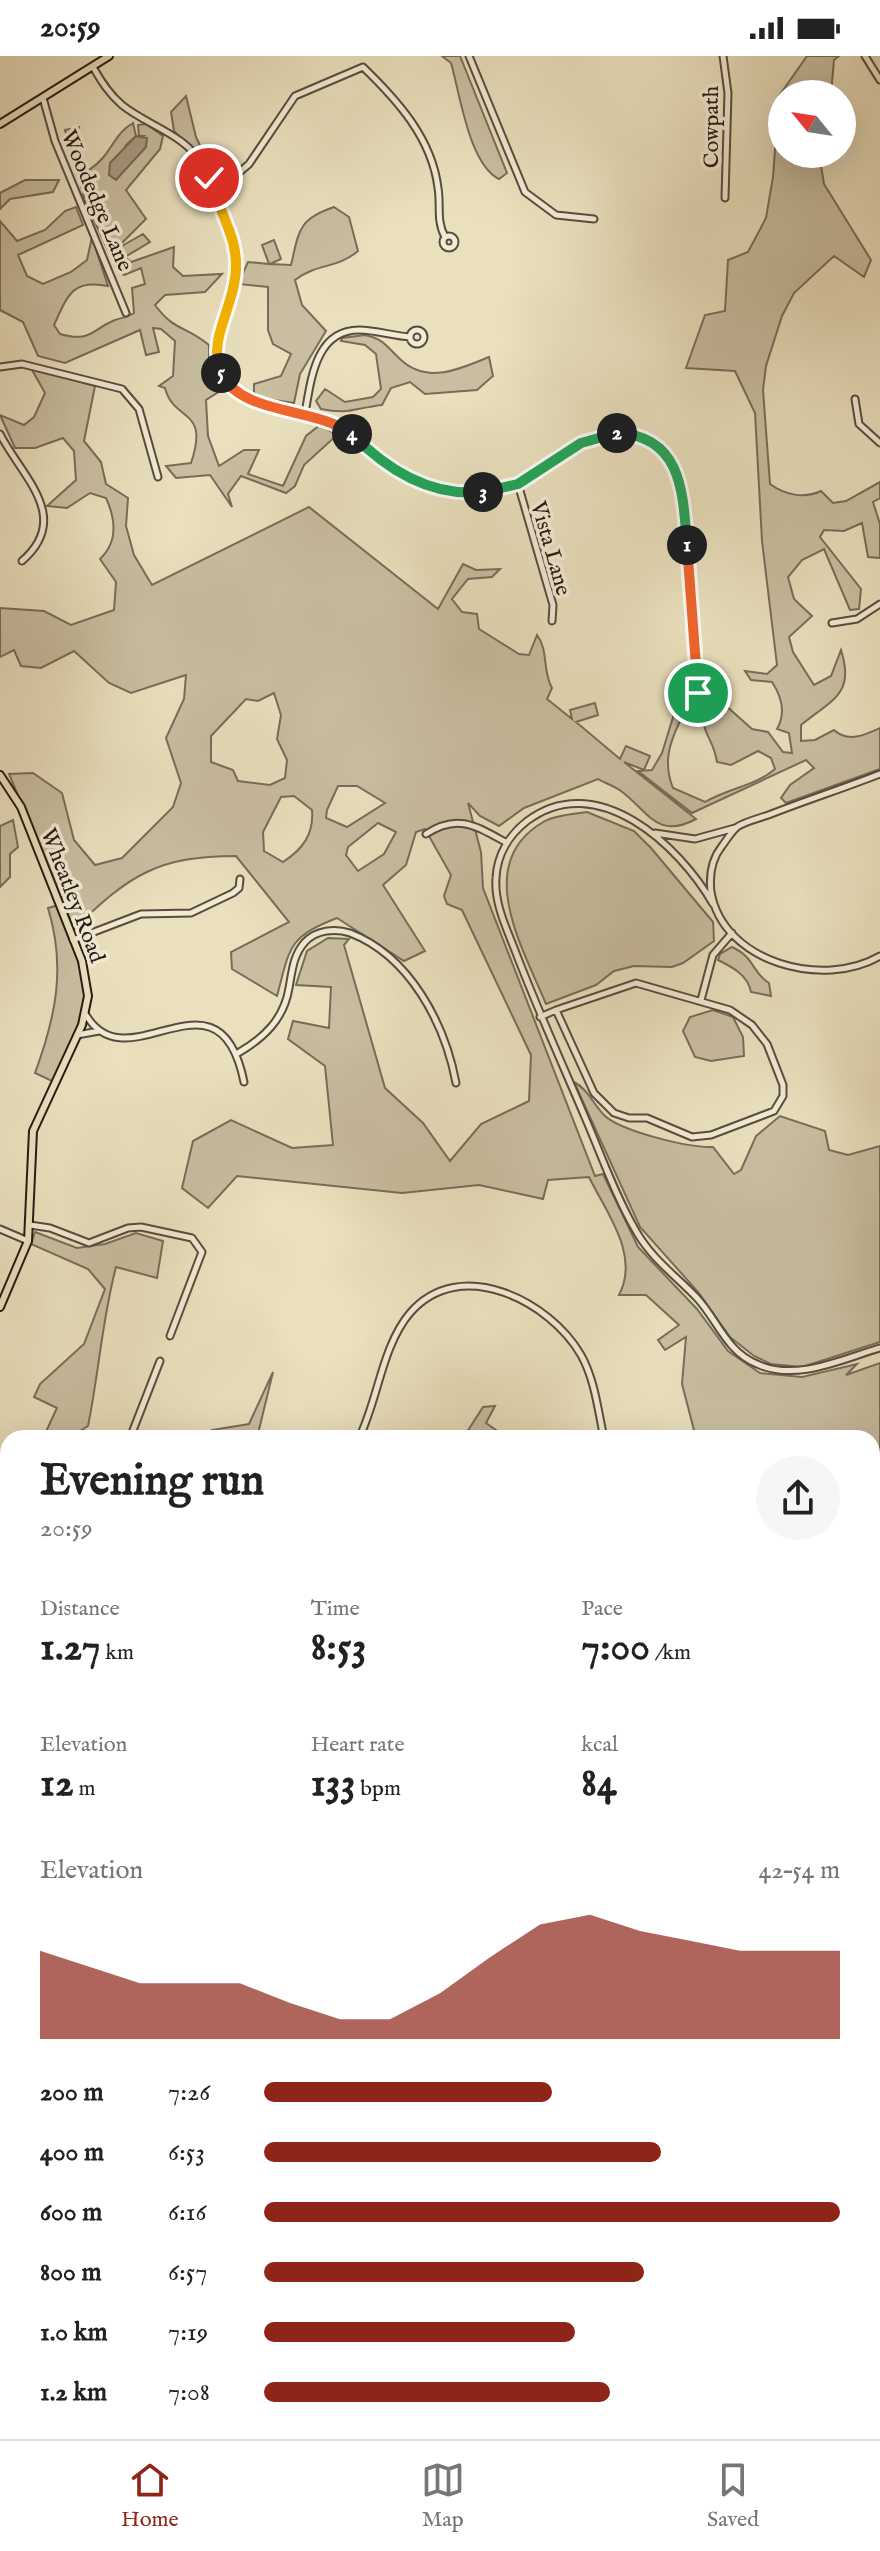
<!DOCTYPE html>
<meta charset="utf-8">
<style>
body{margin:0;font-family:"IM FELL English",serif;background:#f6f6f6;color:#222;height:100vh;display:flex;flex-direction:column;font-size:30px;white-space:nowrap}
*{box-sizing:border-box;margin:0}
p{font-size:26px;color:#767676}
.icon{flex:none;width:44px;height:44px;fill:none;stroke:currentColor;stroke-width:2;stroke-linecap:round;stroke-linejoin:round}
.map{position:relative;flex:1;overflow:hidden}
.sheet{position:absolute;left:0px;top:1374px;width:880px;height:1010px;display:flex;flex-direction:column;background:#fff;border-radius:24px 24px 0 0;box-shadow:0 8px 32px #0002}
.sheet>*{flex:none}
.needle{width:52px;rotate:300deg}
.buttons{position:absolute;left:768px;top:24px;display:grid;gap:16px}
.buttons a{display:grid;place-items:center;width:88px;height:88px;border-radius:50%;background:#fff;box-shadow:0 8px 32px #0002;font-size:40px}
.pin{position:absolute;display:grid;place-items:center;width:68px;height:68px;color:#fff;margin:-34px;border:4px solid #fff;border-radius:50%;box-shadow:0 2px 8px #0007}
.km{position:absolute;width:40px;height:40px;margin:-20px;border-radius:50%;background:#222;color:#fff;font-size:22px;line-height:40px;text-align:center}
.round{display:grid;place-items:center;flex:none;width:84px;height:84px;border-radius:42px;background:#f6f6f6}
.head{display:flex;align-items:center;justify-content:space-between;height:136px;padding:0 40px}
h1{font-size:44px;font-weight:800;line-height:60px}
.stats{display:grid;grid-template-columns:repeat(3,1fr);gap:12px;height:136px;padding:8px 40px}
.stats div{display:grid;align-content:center}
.stats b{font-size:40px;font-weight:800}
.stats small{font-size:22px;font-weight:400}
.stats p{font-size:22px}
.chart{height:224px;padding:16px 40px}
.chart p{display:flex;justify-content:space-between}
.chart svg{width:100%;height:144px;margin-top:8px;fill:#8f2418;opacity:.7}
ul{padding:0 40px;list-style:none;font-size:26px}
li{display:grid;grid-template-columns:128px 96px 1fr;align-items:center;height:60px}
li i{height:20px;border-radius:10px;background:#8f2418}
.status{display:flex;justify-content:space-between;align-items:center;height:56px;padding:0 40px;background:#fff;direction:ltr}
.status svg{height:22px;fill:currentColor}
.menu{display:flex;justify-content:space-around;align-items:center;height:112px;border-top:2px solid #e0e0e0;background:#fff;font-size:22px;color:#767676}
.menu a{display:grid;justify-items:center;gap:4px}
.menu .current{color:#8f2418}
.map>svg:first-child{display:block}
.green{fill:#c9bea1;stroke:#786c5a;stroke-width:2;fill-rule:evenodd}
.water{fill:#a89d84;stroke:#756957;stroke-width:2}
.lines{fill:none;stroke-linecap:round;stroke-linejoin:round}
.minor-casing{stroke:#584c3e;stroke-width:9}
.major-casing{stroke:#281a14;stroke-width:10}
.minor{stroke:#f1ebd5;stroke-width:5}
.major{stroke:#eae0be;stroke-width:6}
.split-1-casing{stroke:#fff;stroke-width:16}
.split-2-casing{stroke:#fff;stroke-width:16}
.split-3-casing{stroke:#fff;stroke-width:16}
.split-4-casing{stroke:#fff;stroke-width:16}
.split-5-casing{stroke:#fff;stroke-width:16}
.split-6-casing{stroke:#fff;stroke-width:16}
.split-7-casing{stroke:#fff;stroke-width:16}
.split-1{stroke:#f0652b;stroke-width:10}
.split-2{stroke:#22a559;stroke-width:10}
.split-3{stroke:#22a559;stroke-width:10}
.split-4{stroke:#22a559;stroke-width:10}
.split-5{stroke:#f0652b;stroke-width:10}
.split-6{stroke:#f5b400;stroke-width:10}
.split-7{stroke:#f5b400;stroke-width:10}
.labels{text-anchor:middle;stroke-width:7;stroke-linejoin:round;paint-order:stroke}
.street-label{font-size:22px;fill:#281a14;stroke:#f1ebd5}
</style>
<div class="status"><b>20:59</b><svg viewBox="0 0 49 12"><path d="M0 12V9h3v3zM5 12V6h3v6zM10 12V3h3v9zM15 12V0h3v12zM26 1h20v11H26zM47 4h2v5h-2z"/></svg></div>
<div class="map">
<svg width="880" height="2383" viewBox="0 0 880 2383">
<rect width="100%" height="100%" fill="#eae0be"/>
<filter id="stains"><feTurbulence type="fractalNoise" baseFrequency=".0025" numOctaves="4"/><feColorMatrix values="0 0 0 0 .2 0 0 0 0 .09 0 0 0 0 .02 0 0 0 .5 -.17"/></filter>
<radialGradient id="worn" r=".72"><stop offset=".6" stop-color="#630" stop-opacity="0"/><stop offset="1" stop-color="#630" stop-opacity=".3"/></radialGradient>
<!-- green -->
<path class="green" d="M442 0H460L507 117 499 123C469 108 460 38 451 7Z
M807 0H839L834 4 831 38H782V98H819L824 128 871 204 864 221 834 200 794 237 782 260 766 310 763 334 770 428C785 439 804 443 821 435L833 447 846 445 880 426V442L873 446 880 468V502L868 501 862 467 844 475 824 474 820 481 861 533 859 553 850 554 824 493 802 504 788 521 794 543 812 560 789 581 793 596 814 629 831 620 841 594C855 638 833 643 801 669V685L815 684 834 674C848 687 865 679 880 672V713L786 747 781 742 790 729 814 712 806 704 692 757 638 715 652 714 662 697 674 658 680 665C669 688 663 707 673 732L705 746C727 733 757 729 775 713L771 702 758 695 731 709 717 706C712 673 691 675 715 640L752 673 768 676 783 696 792 697 789 677 777 673C786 657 782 641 772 626L751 624 745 615 767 618 777 609 762 485 755 357 735 315 686 312 705 259 725 255 728 204 748 196 766 162 773 121 779 40Z
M186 40 196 81 205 100 197 101 174 75 171 56Z
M133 67 136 80 125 90 143 80H139L138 69 146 68 163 80 160 93 126 134 146 163 115 194 123 200 122 190 143 178 150 186 125 201 131 206 174 191 173 211 183 220 222 218 205 236 165 239 155 249C175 276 185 269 209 289V306L220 335 206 344 208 380 219 410 244 394H259L248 418 283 430 306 380 320 369 337 379 304 409 295 430 286 437 241 420 228 438 232 451 210 419 176 422 166 410 191 407C210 351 174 367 165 332L159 330 173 320 175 285 161 273 153 272 159 296 146 299 140 274 65 307 38 300 23 266 0 254V165L17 185 45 174 65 155 76 151 83 169 18 199 27 220 43 228 71 216 87 204 92 181 108 230C72 223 68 239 54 269L60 278C91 287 92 273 115 264 122 262 127 261 134 257L132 232 145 228 141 212 124 219 116 212 85 145 65 74 79 71 74 93 89 114C113 98 112 79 133 67Z
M25 124H59L53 136 10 143 0 153V137Z
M334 151 349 161 358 195C337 213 317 207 295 224L302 249 326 275 300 318 294 347 254 341V328L281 320 291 298 273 288 268 274V231L238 228 248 206 269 208 262 189 274 184 281 203 270 208 291 209C299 175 298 163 334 151Z
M365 279C384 283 386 290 400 303 427 329 460 313 489 301L493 320 477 334 425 338 410 326 391 332 382 349C355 352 349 359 321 353L316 345 325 333 345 346 373 341 381 333 376 298 365 289 341 285 342 282Z
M31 312 95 330 84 385 101 406 106 428 128 442 126 470 134 499 152 529 309 451 438 553 463 508 476 514 500 513 492 521 468 523 452 543 462 556 477 558 479 573 519 598 529 599 537 579C549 595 542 615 552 632L547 643 572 663 570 654 595 647 598 659 576 666 620 703 626 690 650 700 644 714 624 706 696 763C657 784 649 756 621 735 614 730 605 727 598 723L524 752 499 770 480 760 468 747 481 796 483 832 595 1120 603 1118 638 1191 697 1253 728 1295 760 1317 802 1321 857 1308 846 1319 880 1307V2079L872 2080V1382H696L682 1328 686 1281 665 1294 658 1284 679 1269 646 1239H619C640 1199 607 1158 589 1121L548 1124 543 1143 479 1129 402 1137 237 1120 208 1152 182 1132 193 1085 231 1064 292 1092 333 1089 325 1010 288 983 293 965 329 972 331 931 296 929 307 895 328 882 349 883 344 889 385 1032 423 1067 450 1105 481 1068 529 1045 531 999 462 854 447 848 444 840 451 819 425 773 416 776 406 809 383 829 425 895 404 905 337 862C288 881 290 891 277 940L232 913 231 896 289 866 236 800C158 800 129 819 74 873L9 718 33 717 62 737 74 784 95 809 122 802 173 751 181 727 166 682 184 643 186 619 131 637 109 627 74 595 41 612 21 610 14 594 0 601V552L44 555 71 569 114 554 116 526 100 503C118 486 116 464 106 442L90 437 67 452 47 450 76 424 74 395 63 382 35 392H15L0 359 24 369 34 361 45 337ZM274 637 281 659 277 683 287 704 285 722 270 729 238 725 233 714 211 706V680L246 643 258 645ZM338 730H357L385 747 347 771 326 762 327 754ZM294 740 312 754C314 778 303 793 283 806L264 795 263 776 281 741ZM378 767 396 776 384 798 358 815 346 799 348 791Z
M587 756 634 775 651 792 713 866 714 885 683 907 672 911 634 910 614 915 596 929 546 948C523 892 471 806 545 765 556 759 574 758 587 756Z
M13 764 18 791 10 798V821L0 831V770Z
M59 849 82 905 87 950 54 1026 35 1017C56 960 66 911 48 852Z
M732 891C757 903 750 915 769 927L771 940 751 936C748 919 732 911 718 904L720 898Z
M713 954 733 961 743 981 744 1000 711 1005 695 1001 683 975 690 961Z
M574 1026C588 1033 593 1048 604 1059 620 1075 689 1092 713 1091L734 1118 741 1114 756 1080 780 1060 825 1075 829 1094 848 1099 880 1090V1286L802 1311 771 1308 754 1300 730 1281 699 1237 640 1171Z
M35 1176 77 1192 105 1188 136 1177 163 1185 157 1222 116 1211C102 1264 99 1316 88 1370L77 1377 78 1382H43L57 1352 34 1341 40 1328 84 1288 105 1233 88 1213 31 1188Z
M273 1316 257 1382H214L212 1374 249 1368Z
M495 1350 486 1367 503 1379 524 1375C501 1387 459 1386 434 1378L465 1379 483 1351Z
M0 1894 8 1904V2112L0 2108Z
M0 2188 8 2192V2376H613L618 2383H0Z"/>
<!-- water -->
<path class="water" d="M136 80 147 82 146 91 116 124 109 119 110 107Z"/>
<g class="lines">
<defs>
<path id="minor" d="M469 0 525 136 556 159 594 163
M723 0 728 37 725 142
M865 0 880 24
M93 11C101 25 109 38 122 49 148 70 187 79 203 110 215 132 238 182 239 206 240 249 188 308 241 340 266 355 301 352 328 364 348 372 359 387 375 401 388 413 405 421 422 427 452 438 481 439 511 430 560 415 597 353 652 388 670 399 679 417 683 438L698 637 695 644
M43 42 55 85 126 257
M211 129 235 120 249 108 295 40 363 11C397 44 432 82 438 132 441 149 436 165 445 181
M443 186a6 6 0 1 1 12 0a6 6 0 1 1-12 0Z
M410 281a7 7 0 1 1 14 0a7 7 0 1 1-14 0Z
M0 311 22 308 122 333 139 353 158 421
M855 343 859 368 880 387
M305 357C311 325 315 274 359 274 376 274 393 280 410 281
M0 378C21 420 73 461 22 505
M518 428 553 549 552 565
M832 567 857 563 880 548
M683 651a8 8 0 1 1 16 0a8 8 0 1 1-16 0Z
M880 718C844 732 807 744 771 758 761 762 746 765 737 771 731 776 726 785 722 790 711 804 709 819 711 836 723 907 824 933 880 900
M655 777 695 783 735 772
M426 778C458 757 476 770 507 787
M713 848C680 790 597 712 527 765 509 779 497 799 496 822 494 848 507 873 516 897 537 952 561 1005 584 1059 601 1098 615 1139 636 1175 651 1202 676 1220 697 1242 718 1265 726 1295 757 1308 796 1326 842 1303 880 1292
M73 884 141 858 191 857 233 837 239 832 240 823
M636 927 730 954 752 969 767 988 783 1029V1040L774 1055 711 1079 692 1081 647 1062H629L614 1057 594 1037 556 954Z
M701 944 713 899 732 877
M86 959C128 1030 219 902 244 1026
M540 961 556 954
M77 979 99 975
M238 997C264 982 284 963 289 932 292 916 293 899 305 886 316 874 335 872 350 877 410 900 445 968 456 1027
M30 1169 50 1172 89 1187 128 1172 141 1171 192 1182 202 1196 170 1280
M0 1173 28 1185
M130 1382 160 1305
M359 1382C378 1344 382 1290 410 1257 460 1199 550 1245 581 1299 595 1324 598 1355 604 1382
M0 1610 8 1609
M0 2117 8 2121
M0 2192 8 2196
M669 2376 675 2383
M834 2376 835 2383"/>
<path id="major" d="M0 68 109 0
M0 719 21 751 82 905 88 940 82 969 33 1075 28 1185 0 1251
M0 1894 8 1904
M872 2080 880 2079"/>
</defs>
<!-- minor casing -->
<use href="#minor" class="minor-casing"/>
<!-- major casing -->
<use href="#major" class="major-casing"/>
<!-- minor -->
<use href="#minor" class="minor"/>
<!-- major -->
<use href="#major" class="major"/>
</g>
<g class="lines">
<defs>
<path id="split-1" d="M687 489 698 637"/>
<path id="split-2" d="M617 377C683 380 683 439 687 489"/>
<path id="split-3" d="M483 436 518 428 581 387 617 377"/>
<path id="split-4" d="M352 378C387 414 430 441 483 436"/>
<path id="split-5" d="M221 317C242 360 314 350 352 378"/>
<path id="split-6" d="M221 317C203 272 254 236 229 174"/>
<path id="split-7" d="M209 122 229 174"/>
</defs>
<!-- split-1 casing -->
<use href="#split-1" class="split-1-casing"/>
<!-- split-2 casing -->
<use href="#split-2" class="split-2-casing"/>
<!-- split-3 casing -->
<use href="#split-3" class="split-3-casing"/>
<!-- split-4 casing -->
<use href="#split-4" class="split-4-casing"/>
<!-- split-5 casing -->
<use href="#split-5" class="split-5-casing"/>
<!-- split-6 casing -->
<use href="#split-6" class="split-6-casing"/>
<!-- split-7 casing -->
<use href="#split-7" class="split-7-casing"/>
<!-- split-1 -->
<use href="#split-1" class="split-1"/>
<!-- split-2 -->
<use href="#split-2" class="split-2"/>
<!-- split-3 -->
<use href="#split-3" class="split-3"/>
<!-- split-4 -->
<use href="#split-4" class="split-4"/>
<!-- split-5 -->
<use href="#split-5" class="split-5"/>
<!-- split-6 -->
<use href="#split-6" class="split-6"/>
<!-- split-7 -->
<use href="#split-7" class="split-7"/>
</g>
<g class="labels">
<!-- street labels -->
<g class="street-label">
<text transform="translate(710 71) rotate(-90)" y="8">Cowpath</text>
<text transform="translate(98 144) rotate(67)" y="8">Woodedge Lane</text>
<text transform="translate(552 492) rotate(74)" y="8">Vista Lane</text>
<text transform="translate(74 839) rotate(69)" y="8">Wheatley Road</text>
</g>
</g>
<rect width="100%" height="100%" filter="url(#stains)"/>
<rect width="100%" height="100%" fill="url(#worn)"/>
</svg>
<div class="buttons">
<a><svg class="needle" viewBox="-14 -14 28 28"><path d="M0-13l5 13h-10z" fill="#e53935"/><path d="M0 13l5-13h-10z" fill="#767676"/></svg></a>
</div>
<div class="pin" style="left:698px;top:637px;background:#1e9e55"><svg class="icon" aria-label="arrive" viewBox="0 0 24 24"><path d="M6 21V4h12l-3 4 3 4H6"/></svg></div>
<div class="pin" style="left:209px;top:122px;background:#d93025"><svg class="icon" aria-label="check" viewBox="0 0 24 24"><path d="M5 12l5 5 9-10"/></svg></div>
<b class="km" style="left:687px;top:489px">1</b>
<b class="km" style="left:617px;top:377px">2</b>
<b class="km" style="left:483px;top:436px">3</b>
<b class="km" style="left:352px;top:378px">4</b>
<b class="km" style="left:221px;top:317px">5</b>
<section class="sheet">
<div class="head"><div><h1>Evening run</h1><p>20:59</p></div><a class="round"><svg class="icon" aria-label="share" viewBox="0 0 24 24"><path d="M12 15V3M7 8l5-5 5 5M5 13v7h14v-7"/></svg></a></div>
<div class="stats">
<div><p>Distance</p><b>1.27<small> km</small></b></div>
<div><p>Time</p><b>8:53</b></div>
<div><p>Pace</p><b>7:00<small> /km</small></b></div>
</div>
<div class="stats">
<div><p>Elevation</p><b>12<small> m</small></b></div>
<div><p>Heart rate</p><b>133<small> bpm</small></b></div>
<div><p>kcal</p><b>84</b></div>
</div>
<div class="chart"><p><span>Elevation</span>42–54 m</p>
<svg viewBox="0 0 160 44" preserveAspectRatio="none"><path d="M0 44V17L10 22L20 27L30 27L40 27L50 33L60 38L70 38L80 30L90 19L100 9L110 6L120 11L130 14L140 17L150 17L160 17V44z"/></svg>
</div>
<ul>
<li><b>200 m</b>7:26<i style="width:50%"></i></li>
<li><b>400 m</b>6:53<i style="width:69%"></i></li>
<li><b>600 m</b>6:16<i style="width:100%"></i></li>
<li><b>800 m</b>6:57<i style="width:66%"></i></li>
<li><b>1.0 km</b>7:19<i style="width:54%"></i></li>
<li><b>1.2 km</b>7:08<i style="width:60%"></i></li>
</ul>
</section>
</div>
<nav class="menu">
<a class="current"><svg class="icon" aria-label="home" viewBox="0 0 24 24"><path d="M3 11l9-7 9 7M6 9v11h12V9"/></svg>Home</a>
<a><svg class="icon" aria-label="map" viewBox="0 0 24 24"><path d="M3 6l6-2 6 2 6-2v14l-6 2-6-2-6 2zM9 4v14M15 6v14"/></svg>Map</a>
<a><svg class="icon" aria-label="saved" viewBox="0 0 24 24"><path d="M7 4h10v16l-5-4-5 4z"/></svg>Saved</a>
</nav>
